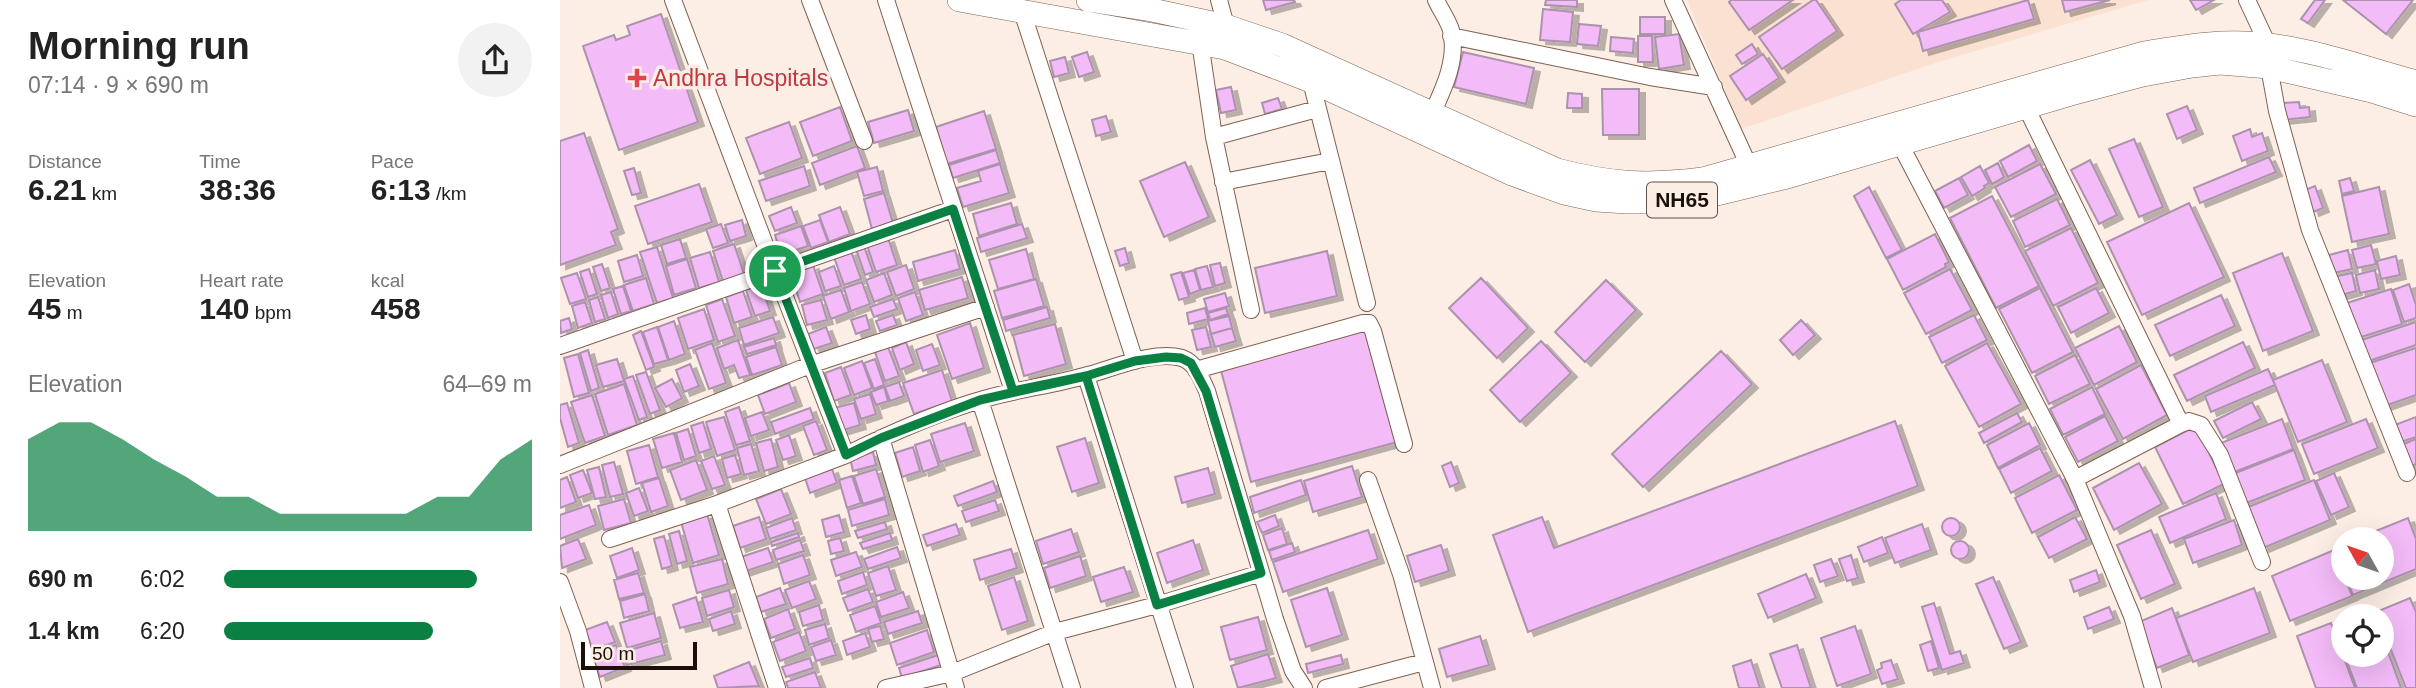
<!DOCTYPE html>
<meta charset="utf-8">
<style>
body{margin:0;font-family:Arial,sans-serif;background:#f2f2f2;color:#222;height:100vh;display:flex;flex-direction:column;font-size:26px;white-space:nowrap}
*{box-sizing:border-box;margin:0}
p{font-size:23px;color:#767676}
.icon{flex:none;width:38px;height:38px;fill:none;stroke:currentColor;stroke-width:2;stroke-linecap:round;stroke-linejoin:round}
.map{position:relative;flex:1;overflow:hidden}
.drawer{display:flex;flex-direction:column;background:#fff;width:560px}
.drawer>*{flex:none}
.needle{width:46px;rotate:310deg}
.buttons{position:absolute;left:1771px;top:527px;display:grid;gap:14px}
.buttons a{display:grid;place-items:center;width:63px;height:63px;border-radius:50%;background:#fff;box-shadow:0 7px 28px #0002;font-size:35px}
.scale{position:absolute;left:21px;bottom:18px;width:116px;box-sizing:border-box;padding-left:7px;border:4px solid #1b0f09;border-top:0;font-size:19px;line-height:24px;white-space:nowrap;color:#1b0f09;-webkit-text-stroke:5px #fcede5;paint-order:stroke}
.pin{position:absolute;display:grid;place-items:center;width:60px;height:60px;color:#fff;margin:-30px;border:4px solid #fff;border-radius:50%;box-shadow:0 2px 7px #0007}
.round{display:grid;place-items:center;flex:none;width:74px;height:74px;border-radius:37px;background:#f2f2f2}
.headline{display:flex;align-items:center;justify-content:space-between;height:119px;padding:0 28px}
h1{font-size:38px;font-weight:700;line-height:52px}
.stats{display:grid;grid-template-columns:repeat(3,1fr);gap:10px;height:119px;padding:7px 28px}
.stats div{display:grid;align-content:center}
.stats b{font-size:30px;font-weight:700}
.stats small{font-size:19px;font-weight:400}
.stats p{font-size:19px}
.chart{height:196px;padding:14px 28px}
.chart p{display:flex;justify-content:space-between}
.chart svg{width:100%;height:126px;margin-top:7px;fill:#0b8043;opacity:.7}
ul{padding:0 28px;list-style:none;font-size:23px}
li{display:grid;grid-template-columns:112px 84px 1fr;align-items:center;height:52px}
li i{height:18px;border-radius:9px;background:#0b8043}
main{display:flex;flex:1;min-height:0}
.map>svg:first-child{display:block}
.built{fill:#fbe1d2}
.building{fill:#f3bbf8;stroke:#ac92ad;stroke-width:2;filter:url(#shadow)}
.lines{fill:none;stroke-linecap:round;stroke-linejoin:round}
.minor-casing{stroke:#7f604f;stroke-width:18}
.highway-casing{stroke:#7f604f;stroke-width:24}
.minor{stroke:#fff;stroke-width:16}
.highway{stroke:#fff;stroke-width:23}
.route-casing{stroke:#fff;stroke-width:14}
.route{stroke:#0b8043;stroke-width:9}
.health-dot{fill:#e0444e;stroke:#fcede5;stroke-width:2.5}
.labels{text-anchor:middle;stroke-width:7;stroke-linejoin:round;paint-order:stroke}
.shield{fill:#fcede5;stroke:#5e524b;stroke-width:2}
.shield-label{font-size:21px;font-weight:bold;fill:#1b0f09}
.health-label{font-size:23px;fill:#be3a42;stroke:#fcede5;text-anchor:start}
</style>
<main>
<section class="drawer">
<div class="headline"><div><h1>Morning run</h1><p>07:14 · 9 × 690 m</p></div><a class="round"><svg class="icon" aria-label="share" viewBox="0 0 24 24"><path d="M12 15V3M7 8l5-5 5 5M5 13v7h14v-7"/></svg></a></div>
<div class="stats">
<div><p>Distance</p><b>6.21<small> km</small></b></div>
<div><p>Time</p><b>38:36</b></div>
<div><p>Pace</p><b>6:13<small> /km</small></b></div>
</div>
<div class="stats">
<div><p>Elevation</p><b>45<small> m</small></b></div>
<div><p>Heart rate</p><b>140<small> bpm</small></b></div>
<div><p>kcal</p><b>458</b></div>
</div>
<div class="chart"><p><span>Elevation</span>64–69 m</p>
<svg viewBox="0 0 160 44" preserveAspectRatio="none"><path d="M0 44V12L10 6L20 6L30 12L40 19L50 25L60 32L70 32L80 38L90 38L100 38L110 38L120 38L130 32L140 32L150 19L160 12V44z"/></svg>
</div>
<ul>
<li><b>690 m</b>6:02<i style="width:82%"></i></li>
<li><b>1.4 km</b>6:20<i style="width:68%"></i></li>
</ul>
</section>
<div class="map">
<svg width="1856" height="688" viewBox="0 0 1856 688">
<defs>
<filter id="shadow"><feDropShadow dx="6" dy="4" stdDeviation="0" flood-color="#0004"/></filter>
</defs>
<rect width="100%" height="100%" fill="#fcede5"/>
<!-- built -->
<path class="built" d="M1127 0H1588L1375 63 1181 129Z"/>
<!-- building -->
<path class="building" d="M703 0H734L735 2 706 10Z
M986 0H1017V7L985 5Z
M1171 0H1233L1189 30 1169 2Z
M1253 0H1256L1277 31 1222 69 1199 37Z
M1341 0H1382L1390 12 1353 34 1335 4Z
M1468 0 1474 19 1363 51 1358 32Z
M1502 0H1550L1505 12Z
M1630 0H1654L1636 10Z
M1755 0H1765L1748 23 1741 19Z
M1783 0H1853L1826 34Z
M983 9 1013 12 1010 42 980 40Z
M101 14 138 122 59 150 23 46 54 35 56 40 70 35 67 26Z
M1080 17H1105V34H1080Z
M1019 24 1041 26 1038 46 1017 44Z
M1119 34 1124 65 1099 69 1095 37Z
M1078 36H1092L1093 62H1078Z
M1051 37 1074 39 1073 53 1050 51Z
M1192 44 1198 54 1182 64 1176 55Z
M527 52 534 72 519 77 512 57Z
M903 52 974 68 966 104 894 87Z
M1203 54 1219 78 1186 100 1170 76Z
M505 57 509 73 494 77 490 61Z
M671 87 676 110 661 113 656 90Z
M1042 89H1079V135H1043Z
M1008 93 1022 94V108H1007Z
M718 98 722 109 705 114 702 103Z
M1739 102 1740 108 1749 107 1750 117 1723 120 1722 103Z
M1627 106 1637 130 1617 139 1607 114Z
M280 107 292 141 253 156 240 122Z
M348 110 354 131 314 143 308 122Z
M424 111 436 149 387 164 376 127Z
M546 116 551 132 536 136 532 120Z
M229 122 242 158 200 174 186 138Z
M1690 129 1692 137 1702 133 1708 151 1682 161 1673 136Z
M24 133 58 229 51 232 56 245 0 265V141Z
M1574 139 1603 207 1579 217 1549 149Z
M1469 145 1477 161 1448 177 1440 161Z
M297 146 305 168 260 185 252 163Z
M436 150 440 163 393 178 389 165Z
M1709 157 1716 172 1640 203 1634 188Z
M1530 160 1557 215 1539 224 1511 170Z
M625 162 649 217 604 237 580 181Z
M1438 163 1444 177 1432 184 1425 170Z
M440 164 449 193 403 207 397 188 421 181 418 171Z
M1480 164 1496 194 1451 217 1435 187Z
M244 166 250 186 206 201 199 181Z
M1420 166 1429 183 1424 186 1425 188 1412 196 1401 177Z
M317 167 323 191 304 196 297 172Z
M74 168 81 193 72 195 64 171Z
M1399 178 1408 195 1384 208 1375 191Z
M1790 178 1794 191 1782 194 1779 181Z
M139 184 152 222 88 244 75 206Z
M1755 186 1763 208 1753 212 1745 190Z
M1309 187 1342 250 1326 258 1294 196Z
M1819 187 1829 234 1792 242 1782 196Z
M324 193 333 223 312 229 304 199Z
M1432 196 1479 286 1436 308 1390 218Z
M1497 199 1510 225 1465 247 1453 221Z
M451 203 457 224 419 236 413 214Z
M1629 203 1664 277 1582 315 1547 242Z
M231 207 237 223 215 231 209 216Z
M280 207 290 234 269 242 259 215Z
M182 220 186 236 170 241 165 225Z
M260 220 268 242 251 248 243 226Z
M161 224 168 243 153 248 146 229Z
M462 224 467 238 421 252 417 238Z
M241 226 248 246 221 255 215 235Z
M1511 228 1538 283 1493 306 1465 251Z
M1375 234 1389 262 1385 264 1386 267 1343 290 1327 259Z
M328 238 337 265 316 272 307 245Z
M120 239 126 258 107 264 101 245Z
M174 244 184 274 163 281 153 251Z
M1811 245 1816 264 1797 268 1792 250Z
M304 246 313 272 305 275 296 249Z
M97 247 113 298 97 303 80 252Z
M565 248 569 263 560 266 555 251Z
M466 249 474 279 438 289 429 260Z
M395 250 400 269 358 281 353 262Z
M1788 250 1792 269 1773 273 1769 255Z
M291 251 301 279 284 285 274 257Z
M767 251 777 296 705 313 695 268Z
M150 252 159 282 139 288 130 258Z
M1722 253 1753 331 1703 351 1673 273Z
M77 255 83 276 64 282 58 261Z
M1836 256 1840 275 1821 279 1817 261Z
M127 259 136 288 114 295 106 266Z
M660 263 665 283 655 286 650 265Z
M42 264 50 288 41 291 33 267Z
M253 265 263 294 240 302 231 273Z
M346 265 354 289 336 296 327 272Z
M274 266 281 286 265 291 259 272Z
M647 266 653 287 641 290 635 269Z
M29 269 37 294 28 297 20 272Z
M1390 269 1412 310 1366 334 1344 293Z
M634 270 640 290 630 294 623 273Z
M1815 270 1819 289 1800 293 1796 275Z
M621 272 629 297 619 300 611 275Z
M17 273 26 299 10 304 1 278Z
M324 273 332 295 314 302 306 280Z
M1792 273 1796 291 1778 296 1773 277Z
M402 277 408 298 365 310 359 290Z
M86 278 94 304 73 311 64 285Z
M921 278 968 328 937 358 889 308Z
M476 279 484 306 442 318 434 291Z
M1046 280 1076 310 1025 362 995 332Z
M302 282 310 304 291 311 284 288Z
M201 284 210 311 195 316 186 290Z
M1849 284 1856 305V318L1844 322 1833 290Z
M63 286 71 311 61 314 53 289Z
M1480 288 1513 352 1472 373 1439 309Z
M1536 288 1549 313 1511 333 1498 307Z
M1831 289 1842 324 1798 338 1787 303Z
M281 290 289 312 271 319 263 296Z
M183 291 192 317 174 323 166 297Z
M51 292 58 314 48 318 41 295Z
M355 292 363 315 346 321 338 298Z
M665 293 669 306 648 312 644 299Z
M1661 295 1675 326 1610 356 1595 325Z
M38 297 45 319 35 322 29 300Z
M162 299 175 336 158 342 146 305Z
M333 299 337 309 314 317 310 307Z
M261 300 267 320 247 325 242 305Z
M25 302 32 323 18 328 12 306Z
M487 307 490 318 446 331 443 320Z
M645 308 648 319 629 324 627 313Z
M666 308 668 314 650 320 648 313Z
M144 309 154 340 128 349 118 318Z
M306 315 310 329 296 334 291 320Z
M333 315 337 325 320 331 316 321Z
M1414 315 1427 340 1382 363 1369 337Z
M669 316 672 328 651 334 648 321Z
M213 317 219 333 184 345 179 328Z
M9 318 12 329 1 333 0 321Z
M1241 320 1255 335 1233 355 1220 340Z
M114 321 125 354 109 360 98 327Z
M1856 322V345L1806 362 1799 341Z
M410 323 424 368 392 379 377 335Z
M495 324 506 364 464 376 453 335Z
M1559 326 1577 362 1534 385 1515 348Z
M97 327 108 360 94 364 83 332Z
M266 327 272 343 254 349 248 334Z
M646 327 651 347 637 350 632 330Z
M806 327 837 442 691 482 660 367Z
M672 328 676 341 655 347 651 334Z
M81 331 94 367 86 370 73 335Z
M214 338 216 345 187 354 184 347Z
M178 340 190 375 179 378 174 365 164 369 157 348Z
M981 341 1011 373 960 422 930 390Z
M346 342 354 364 340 370 332 348Z
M1683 342 1695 368 1627 401 1614 375Z
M152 343 166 383 149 389 135 350Z
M1427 343 1461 404 1419 427 1385 366Z
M372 344 380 365 363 371 356 350Z
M216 347 222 365 192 375 186 357Z
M328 347 339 376 325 381 315 352Z
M1856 348V395L1822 407 1807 364Z
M28 350 39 388 31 391 20 353Z
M1161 351 1192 384 1083 487 1052 454Z
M18 354 29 393 14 397 4 358Z
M1515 355 1530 384 1489 404 1475 376Z
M57 359 64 381 43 387 36 365Z
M315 359 324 385 314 389 304 363Z
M1762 360 1787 422 1738 442 1713 380Z
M302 361 312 388 294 395 284 368Z
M130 364 139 386 124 392 116 370Z
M1581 365 1607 415 1563 439 1536 389Z
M281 367 291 395 274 401 265 373Z
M1708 369 1715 385 1651 412 1645 396Z
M382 370 392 401 354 414 343 383Z
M86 372 100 410 90 414 76 375Z
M73 376 87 417 79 420 64 379Z
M112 379 122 398 106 407 95 388Z
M339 382 344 396 330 401 325 387Z
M229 383 236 402 205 414 198 395Z
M64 384 77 425 48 435 35 394Z
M324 387 328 401 316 405 311 392Z
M1532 387 1545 414 1503 435 1490 409Z
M310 394 316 414 301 419 294 399Z
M32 395 45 436 25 443 11 402Z
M1692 402 1701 419 1663 438 1654 421Z
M7 403 19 443 8 447 0 418V405Z
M294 403 300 425 280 431 274 408Z
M179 407 190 441 176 445 165 412Z
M250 408 254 419 215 434 211 422Z
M202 412 209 430 191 436 185 418Z
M1457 413 1462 422 1424 443 1419 433Z
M1545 416 1558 441 1518 462 1505 437Z
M164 417 175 450 157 456 146 422Z
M1856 417V437L1838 443 1832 426Z
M1722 419 1733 449 1672 473 1661 443Z
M1806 419 1818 448 1754 474 1742 444Z
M256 421 267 450 254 455 243 426Z
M1335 421 1358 486 968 632 933 535 982 517 994 548Z
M143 422 151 449 139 453 131 426Z
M405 423 414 451 380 462 371 434Z
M1469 423 1480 445 1438 468 1427 445Z
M1636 426 1664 484 1623 504 1595 447Z
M128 429 136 456 124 460 116 433Z
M114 433 122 462 102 468 93 439Z
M229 435 236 456 223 460 216 440Z
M525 438 539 483 512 492 497 447Z
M211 439 218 467 204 471 196 443Z
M1856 439V464L1847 468 1839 446Z
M370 440 379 466 363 472 355 445Z
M191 444 199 471 184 475 177 448Z
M89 445 98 477 76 484 67 451Z
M353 447 360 471 342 477 335 453Z
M1480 448 1492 471 1451 493 1439 469Z
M1734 450 1745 480 1684 504 1673 474Z
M313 452 316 465 293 471 290 458Z
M175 455 181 474 167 478 162 459Z
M154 456 165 485 152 489 141 461Z
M136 460 147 490 121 500 110 470Z
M54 462 63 494 50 497 42 465Z
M891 462 899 483 890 487 882 466Z
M1579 463 1602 504 1554 530 1533 488Z
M792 466 802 497 753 512 744 481Z
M39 467 46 497 35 499 27 470Z
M648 468 655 494 622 503 615 477Z
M272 469 277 483 250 493 245 478Z
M316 469 325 497 303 504 294 476Z
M23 470 32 493 18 498 10 475Z
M1774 473 1789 507 1771 515 1756 481Z
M1499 475 1517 510 1472 533 1455 498Z
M292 476 301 503 287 508 279 480Z
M7 477 16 502 0 508V480Z
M99 478 108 506 91 512 82 483Z
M741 480 746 495 694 513 690 497Z
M1754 480 1770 520 1703 548 1686 508Z
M433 481 437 492 398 506 394 496Z
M79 488 88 511 74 516 66 493Z
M221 489 231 514 206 524 196 499Z
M1656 493 1666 519 1610 543 1599 517Z
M64 499 71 523 44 530 38 506Z
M325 499 329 515 292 526 288 510Z
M435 500 439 511 406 522 402 511Z
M29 505 36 525 0 539V515Z
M147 514 159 555 133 563 121 522Z
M279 515 284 532 266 537 262 520Z
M715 515 719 526 702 533 697 522Z
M199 517 206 539 180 548 173 526Z
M1515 517 1527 539 1489 558 1478 537Z
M1382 527a9 9 0 1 1 18 0a9 9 0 1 1-18 0Z
M232 518 236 530 210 539 206 528Z
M1848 518 1856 539V569L1793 595 1786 578H1822V539H1796Z
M1674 520 1682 545 1633 563 1624 539Z
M325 522 327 529 298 538 295 531Z
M396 524 400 535 367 546 363 535Z
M1362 524 1371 550 1335 563 1325 538Z
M722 528 727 544 708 550 703 535Z
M511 529 519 552 483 564 476 541Z
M808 530 818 559 723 592 713 562Z
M1591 530 1615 584 1581 599 1557 545Z
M119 531 127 561 117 564 109 534Z
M238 533 239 537 212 546 211 542Z
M330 533 332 540 303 549 300 543Z
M104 536 112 566 102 569 94 539Z
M1322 537 1328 553 1304 562 1298 547Z
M280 538 284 551 271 554 268 541Z
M18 539 26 559 2 568 0 546Z
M240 540 244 551 216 560 213 550Z
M633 540 643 570 607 583 597 553Z
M1391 550a9 9 0 1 1 18 0a9 9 0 1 1-18 0Z
M732 543 735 552 712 560 709 551Z
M881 545 889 571 855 582 847 556Z
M337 547 341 558 308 569 304 559Z
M72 548 79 570 57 578 50 556Z
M208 548 213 562 183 572 178 558Z
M451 549 457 568 420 580 414 560Z
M1774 550 1792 596 1730 621 1712 576Z
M296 552 302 567 276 576 271 560Z
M243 555 250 575 224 584 218 564Z
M1291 555 1298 578 1287 581 1279 559Z
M520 556 526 576 490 588 484 568Z
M162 559 168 584 137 593 130 567Z
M1271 559 1278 576 1260 582 1254 565Z
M328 566 336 590 316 596 308 573Z
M564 567 573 592 541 602 533 577Z
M1536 570 1540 582 1514 592 1510 580Z
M303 572 307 585 282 594 278 581Z
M78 573 84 593 59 599 54 580Z
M1246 574 1256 598 1208 618 1198 594Z
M454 577 468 621 442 630 428 586Z
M1433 577 1461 642 1444 649 1416 584Z
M249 581 256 599 232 608 225 590Z
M220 588 226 604 201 612 196 597Z
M767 588 782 635 746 647 731 600Z
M1694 588 1710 633 1633 662 1616 618Z
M308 589 313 602 288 611 283 598Z
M169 590 174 607 147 616 142 598Z
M343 592 349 608 321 617 316 602Z
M85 594 89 611 64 618 60 601Z
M136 597 143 622 120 628 113 605Z
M1850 598 1856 612V688H1846L1822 627V616H1817L1816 612Z
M1374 603 1390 654 1400 651 1404 663 1382 670 1362 607Z
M259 605 263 620 243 626 239 612Z
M315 606 321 623 296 632 290 615Z
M1549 607 1554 619 1528 629 1524 617Z
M1612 608 1629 655 1597 668 1579 622Z
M228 609 235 629 211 638 204 619Z
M171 611 175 624 153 631 149 619Z
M358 611 362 623 328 634 324 622Z
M94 613 101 638 67 648 60 623Z
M698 617 707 650 670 660 661 627Z
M47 622 55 642 33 650 25 630Z
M1771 623 1795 688H1756L1737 636Z
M265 624 269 638 249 645 245 630Z
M320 626 324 639 312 642 308 629Z
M1295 626 1311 674 1277 686 1261 638Z
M367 630 374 652 337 665 330 643Z
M239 632 246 651 220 661 213 642Z
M305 633 310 647 287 655 283 641Z
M1822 635 1841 688H1797L1784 654H1822Z
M920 636 929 665 887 677 879 649Z
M271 640 276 655 256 661 251 647Z
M101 641 105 655 67 665 63 652Z
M1371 641 1379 668 1368 671 1360 645Z
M56 645 65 667 40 677 32 655Z
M1237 645 1251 688H1222L1210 654Z
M708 654 716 678 678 688 671 666Z
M378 655 381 665 342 678 339 668Z
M781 655 783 664 748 673 746 664Z
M250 658 253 668 226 677 222 667Z
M1191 660 1200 688H1179L1173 666Z
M1331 660 1338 679 1322 684 1317 670 1322 668 1321 663Z
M189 662 199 686 158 688 154 676Z
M255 672 261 688H228L226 682Z"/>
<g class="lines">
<defs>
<path id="minor" d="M250 0 304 141
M326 0 453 391
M659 0 666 26
M1113 0 1189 166
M1687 0 1708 45 1709 67 1717 111 1750 230 1847 473
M462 11 575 361
M891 36 1090 77 1154 87
M640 42 654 137 691 310
M751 81 807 303
M1466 107 1621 424 1515 479
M872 114C884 88 898 59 891 30 888 20 880 9 876 0
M654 137 757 109
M1340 144 1515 479 1572 616 1593 688
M663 182 770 161
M393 209 215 271 286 455C329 434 378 412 424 399 458 389 494 385 528 375 554 368 594 350 622 358 636 363 641 378 647 391L715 619 733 671 744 688
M0 346 215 271 113 0
M636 370 803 323H809L813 331 844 444
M526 376 625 688
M420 400 512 688
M1621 424 1629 421 1641 425 1660 455 1702 562
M321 438 396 688
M0 465 250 365 426 307
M808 480 841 574 872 688
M157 504 217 688
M50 539 157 504 286 455
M0 582 18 631 33 688
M326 688 392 673 495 632 597 605 701 573
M766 688 864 662"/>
<path id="highway" d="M399 0 665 48 751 81 952 174 1004 193 1036 200 1067 202H1103L1144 197 1227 177 1511 94 1583 75 1632 66 1660 63 1709 67 1812 91 1856 105
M528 0 592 10 666 26 722 45 997 170C1051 184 1087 186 1143 179L1584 53C1625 46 1667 39 1709 45 1758 51 1808 69 1856 82"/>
</defs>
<!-- minor casing -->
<use href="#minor" class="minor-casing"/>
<!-- highway casing -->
<use href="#highway" class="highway-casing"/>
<!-- minor -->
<use href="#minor" class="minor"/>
<!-- highway -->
<use href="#highway" class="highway"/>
</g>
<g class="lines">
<defs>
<path id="route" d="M215 271 286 455 321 438 420 400 526 376 575 361 606 357 621 358 631 363 646 391 701 573 597 605 526 376 453 391 393 209 215 271"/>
</defs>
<!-- route casing -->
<use href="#route" class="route-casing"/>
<!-- route -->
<use href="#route" class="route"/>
</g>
<!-- markers -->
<path class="health-dot" d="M73.5 67.5h7v7h7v7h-7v7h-7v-7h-7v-7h7z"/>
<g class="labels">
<!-- shield labels -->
<rect class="shield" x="1087" y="182.5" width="70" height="35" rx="5"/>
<g class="shield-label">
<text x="1122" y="207">NH65</text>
</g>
<!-- health labels -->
<g class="health-label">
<text x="93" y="86">Andhra Hospitals</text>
</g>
</g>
</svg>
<div class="buttons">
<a><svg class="needle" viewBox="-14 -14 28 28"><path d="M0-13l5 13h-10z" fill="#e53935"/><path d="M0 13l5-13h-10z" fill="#767676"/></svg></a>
<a><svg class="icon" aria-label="locate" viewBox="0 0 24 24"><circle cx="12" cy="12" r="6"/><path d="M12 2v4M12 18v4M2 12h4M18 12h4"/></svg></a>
</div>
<div class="scale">50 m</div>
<div class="pin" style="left:215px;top:271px;background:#1e9e55"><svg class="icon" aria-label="arrive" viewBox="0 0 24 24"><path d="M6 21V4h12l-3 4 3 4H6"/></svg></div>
</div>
</main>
